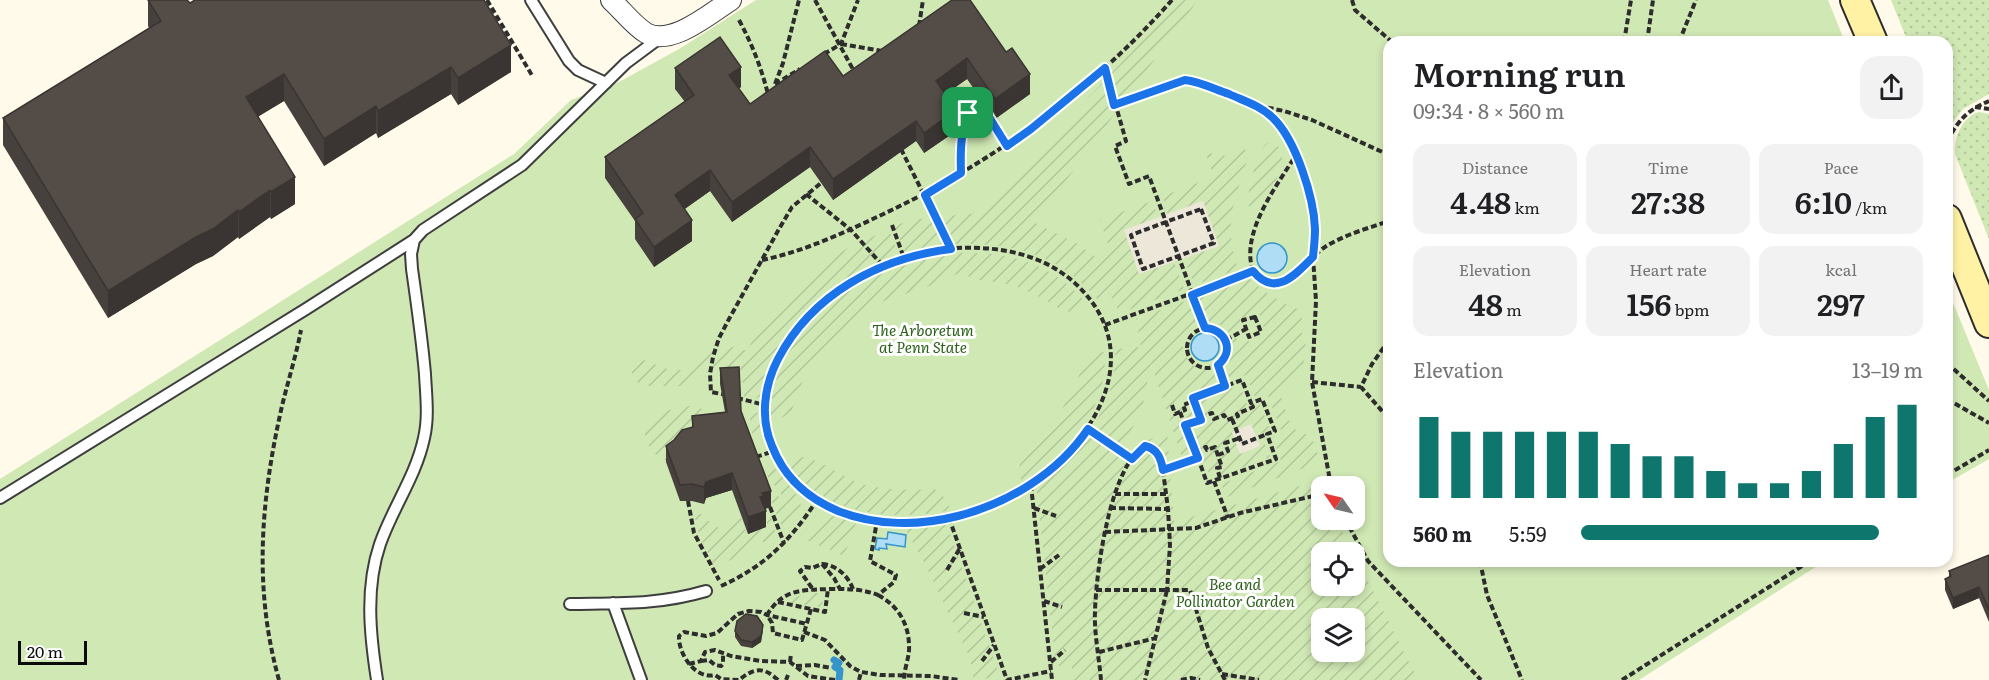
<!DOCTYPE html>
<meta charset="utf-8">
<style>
body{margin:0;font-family:Literata,serif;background:#f2f2f2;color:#202124;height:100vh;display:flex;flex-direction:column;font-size:22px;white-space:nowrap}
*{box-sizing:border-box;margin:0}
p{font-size:20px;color:#757577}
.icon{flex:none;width:33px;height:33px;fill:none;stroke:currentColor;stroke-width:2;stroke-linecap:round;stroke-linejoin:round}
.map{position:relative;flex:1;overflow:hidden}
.side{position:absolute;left:1383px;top:36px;width:570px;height:531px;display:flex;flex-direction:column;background:#fff;border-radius:18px;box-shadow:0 3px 9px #0003}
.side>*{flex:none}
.needle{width:39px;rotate:304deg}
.tools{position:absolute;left:1311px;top:476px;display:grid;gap:12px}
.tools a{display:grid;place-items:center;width:54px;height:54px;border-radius:12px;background:#fff;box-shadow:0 3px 9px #0003;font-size:30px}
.scale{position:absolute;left:18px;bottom:15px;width:69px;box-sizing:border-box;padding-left:6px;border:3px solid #0b0b0b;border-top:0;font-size:16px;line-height:21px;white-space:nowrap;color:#0b0b0b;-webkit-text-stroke:4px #fff;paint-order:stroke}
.pin{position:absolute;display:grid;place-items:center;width:51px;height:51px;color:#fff;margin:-26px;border-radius:12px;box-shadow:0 3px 9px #0006}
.round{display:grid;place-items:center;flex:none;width:63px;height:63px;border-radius:18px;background:#f2f2f2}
.summary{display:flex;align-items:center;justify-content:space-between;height:102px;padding:0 30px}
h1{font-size:33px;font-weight:600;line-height:45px}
.stats{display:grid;grid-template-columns:repeat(3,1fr);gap:9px;height:102px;padding:6px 30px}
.stats div{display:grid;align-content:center;border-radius:15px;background:#f2f2f2;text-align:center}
.stats b{font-size:30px;font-weight:600}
.stats small{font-size:16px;font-weight:400}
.stats p{font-size:16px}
.chart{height:168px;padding:12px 30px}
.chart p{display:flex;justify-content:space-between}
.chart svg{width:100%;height:108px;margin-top:6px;stroke:#0f766e;stroke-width:6}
ul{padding:0 30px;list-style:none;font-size:20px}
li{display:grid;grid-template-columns:96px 72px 1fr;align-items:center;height:45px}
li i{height:15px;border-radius:8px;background:#0f766e}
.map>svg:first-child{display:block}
.grass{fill:url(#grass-dots)}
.park{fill:#d0e8b4;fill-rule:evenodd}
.garden{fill:url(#garden-furrows);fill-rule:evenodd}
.plaza{fill:#ede7da}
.water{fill:#aeddf5;stroke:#3694cc;stroke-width:1.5}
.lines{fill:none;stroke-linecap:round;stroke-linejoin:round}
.stream{stroke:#3694cc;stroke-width:7}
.lane-casing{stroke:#3e3e3e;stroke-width:14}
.street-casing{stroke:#3e3e3e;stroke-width:22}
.secondary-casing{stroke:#2d2d2d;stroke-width:32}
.path{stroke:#2d2d2d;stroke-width:4;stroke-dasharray:6 3;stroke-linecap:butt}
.lane{stroke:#fff;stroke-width:10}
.street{stroke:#fff;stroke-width:20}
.secondary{stroke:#fff2a4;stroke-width:28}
.wall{fill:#47413d}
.shaded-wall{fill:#3a3532}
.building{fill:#534c47;stroke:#3a3532;stroke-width:1.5}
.route-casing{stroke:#fff;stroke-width:12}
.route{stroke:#1a73e8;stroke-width:8}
.labels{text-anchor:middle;stroke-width:6;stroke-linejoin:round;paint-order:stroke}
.park-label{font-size:15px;font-style:italic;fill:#2d611c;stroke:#fff}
</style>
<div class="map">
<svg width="1989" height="680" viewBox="0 0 1989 680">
<defs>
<pattern id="grass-dots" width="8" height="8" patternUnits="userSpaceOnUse" patternTransform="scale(1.5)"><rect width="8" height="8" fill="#d0e8b4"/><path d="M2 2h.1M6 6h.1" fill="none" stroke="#b1c699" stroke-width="1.8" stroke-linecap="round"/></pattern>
<pattern id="garden-furrows" width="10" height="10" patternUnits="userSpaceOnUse" patternTransform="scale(1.5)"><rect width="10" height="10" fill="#d0e8b4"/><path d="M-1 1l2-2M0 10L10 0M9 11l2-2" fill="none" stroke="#b1c699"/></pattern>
</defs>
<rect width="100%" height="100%" fill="#fffae9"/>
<!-- grass -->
<path class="grass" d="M1891 0H1989V94L1963 109 1948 129 1947 42H1908Z
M1979 112 1989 114V239L1955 154C1954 137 1962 117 1979 112Z"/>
<!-- park -->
<path class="park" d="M756 0H1828L1845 42H1389V561H1825L1639 680H0V479L514 154 571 100 619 82 679 49ZM1322 486H1354V519H1322ZM1322 552H1354V585H1322ZM1322 618H1354V651H1322Z
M1947 288 1989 390V459L1947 483Z"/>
<!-- garden -->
<path class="garden" d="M1181 0H1198L1035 223 1076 243 1096 257 1110 250 1100 220 1152 201 1159 218 1124 231 1140 274 1174 262 1184 289 1120 313 1110 295 1099 301C1049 240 976 236 905 252L894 225 925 218 979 213Z
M1267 143 1279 147C1280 150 1282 153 1282 156 1283 167 1270 199 1261 205 1256 208 1252 207 1247 205 1248 191 1256 152 1267 143Z
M1244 149 1247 151 1248 158C1234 202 1223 223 1238 269L1194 285 1184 258 1219 245 1203 202 1168 215 1163 196 1214 177 1205 152 1224 156Z
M889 230 899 256C828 282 782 322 760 396L755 399 744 397 743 382C721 381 699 357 686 386H644L634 380 631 369 641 359 670 370H682L712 350 735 347 747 351C778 291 826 253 889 230Z
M958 253C1011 251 1054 264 1088 305L1072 312 1063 311 1042 298 1014 285 974 279 962 273 948 276 944 281 881 302 849 323 819 353 806 372 791 412 781 418 770 421C768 401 773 381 782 363 812 295 888 260 958 253Z
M1249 278C1264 294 1283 303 1303 311 1302 318 1300 326 1302 334 1303 338 1306 343 1306 348 1306 368 1294 380 1278 388L1292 429C1308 431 1317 442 1318 458L1314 464 1227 497 1221 484 1281 461 1273 437 1282 433 1267 393 1255 397 1246 375 1230 381 1225 366 1232 354 1233 340 1245 335 1249 342 1266 336 1260 315 1240 318 1243 329 1231 335C1225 326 1218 322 1207 322L1198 296Z
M1188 300 1197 324C1170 340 1185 372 1214 371L1219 384 1189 396 1195 415 1182 420 1194 453 1190 454 1191 458 1183 461 1151 363 1142 410 1122 447 1093 427C1107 404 1117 376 1115 349L1141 347 1136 319Z
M1104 352C1110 405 1067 460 1022 484L1019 467 1022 459 1030 447 1056 420 1077 382 1084 360 1094 353Z
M1240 385 1248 408 1260 404 1270 430 1255 435 1251 424 1232 432 1240 453 1260 446 1258 441 1263 439 1270 457 1211 479 1191 427 1208 420 1200 400Z
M726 404 729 423 667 461C653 456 647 445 644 431L650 420 665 411 688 406 698 407 710 414 715 413Z
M748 407 755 409 759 416 761 432 758 437 753 438Z
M1167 431 1174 522 1317 481 1321 490 1322 519H1336L1353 552H1322V585H1354L1355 555 1418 680H1064L1072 678V664L1056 666 1036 485 1064 463 1088 435 1118 455ZM1322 618H1354V651H1322Z
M804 457C825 461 844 480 869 486 884 489 901 490 916 490 925 490 932 488 940 491L951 510C892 522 825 515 786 464L797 458Z
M774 469 778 470C790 488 820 512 785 529L780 523 768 492 773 491 785 503 787 502 766 474Z
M693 510 708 518 707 520 720 529 717 532 719 535 739 512 747 534 768 527 765 516 770 514 776 535V541L770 547 762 541 747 555 714 565 700 537Z
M836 516 856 523 844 556 799 537 818 519Z
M946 522 1000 677 974 680 970 658 923 560 904 527Z
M809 593H823L822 607 791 603 792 598Z"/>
<!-- plaza -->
<path class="plaza" d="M1203 201 1219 246 1139 274 1124 230Z
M1251 424 1260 446 1240 454 1232 432Z"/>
<!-- water -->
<path class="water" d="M1257 258a15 15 0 1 1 30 0a15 15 0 1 1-30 0Z
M1191 347a14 14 0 1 1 28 0a14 14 0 1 1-28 0Z
M888 532 906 535 905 547 886 544 887 549 879 548V550L875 549 877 538 887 539Z"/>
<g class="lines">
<!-- stream -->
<path class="stream" d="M834 660 839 663 835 667 840 670 839 680"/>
<defs>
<path id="lane" d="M531 0 569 61 578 70 606 83
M0 498 306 309 414 240
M613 603 641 680
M570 604C619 603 658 605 706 591
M377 680C370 635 365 588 380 544 393 507 416 476 424 438 429 417 426 395 425 374 422 339 417 304 412 269L411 254 414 240 423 230 522 165 626 63 661 37"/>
<path id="street" d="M611 0C622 10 633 25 646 33 671 47 711 13 731 0"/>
<path id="secondary" d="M1855 0 1873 42
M1947 219 1989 323"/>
</defs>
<!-- lane casing -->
<use href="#lane" class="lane-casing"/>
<!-- street casing -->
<use href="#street" class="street-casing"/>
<!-- secondary casing -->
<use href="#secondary" class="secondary-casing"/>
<!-- path -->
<path class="path" d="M487 0 533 77
M815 0 855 73
M1352 0 1355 10 1392 42
M739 20C752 44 761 67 768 94
M919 26 923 0
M1624 42 1631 0
M1647 42 1653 0
M1679 42 1696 0
M841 44 882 51
M824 54 841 44 858 0
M1105 68 1126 141 1115 146 1129 184 1149 176 1205 328
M775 84 800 69
M775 84 783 63 799 0
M1115 105 1185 80 1197 81 1255 105 1284 111 1312 120 1389 155
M1255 105 1273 117 1282 129 1297 155 1307 189 1315 227 1313 257 1316 301 1312 382 1331 486
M1975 107 1989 109
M953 122 967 113
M1947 141C1959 120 1966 111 1989 101
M901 149 951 249
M961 173C960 143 961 130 972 102L981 104 1007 146
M806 194 851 230 883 266
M1201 209 1214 243 1143 269 1131 235Z
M892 225 904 258
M956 248C1000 246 1045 254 1078 286 1158 364 1077 467 998 503 964 518 924 525 888 522 783 514 730 426 792 335 827 282 894 255 956 248Z
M762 260C802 252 841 234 877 217 989 165 1090 93 1172 0
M1253 271C1240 233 1276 187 1296 155
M1255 317 1261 332 1249 337 1243 320Z
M1105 325 1253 271C1282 306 1304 259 1328 245 1347 234 1369 228 1389 221
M1187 348a20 20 0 1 1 40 0a20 20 0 1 1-40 0Z
M1226 340 1246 329
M1389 340 1372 364 1361 387 1389 419
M1947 363 1989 401
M1218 365 1225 386
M1312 382 1361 387
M727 395 711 392 710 374 713 357 719 338 729 319 779 229 792 207 821 183
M737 398 765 405
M1947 399 1989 423
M1172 405 1175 414 1185 410 1183 405 1194 401
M1180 412 1185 425
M1200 417 1212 413 1214 419 1224 415 1227 420 1238 416 1237 414 1253 407 1251 403
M1232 419 1242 444 1267 434
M1088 429 1132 459
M1195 451 1206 447 1207 450 1215 447 1222 467 1217 468 1220 478
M1218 455 1228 451 1225 443 1240 438
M756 457 774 451
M1163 470 1198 458 1207 483 1276 459 1267 434 1275 431 1262 399 1251 403 1242 380 1193 398 1201 420 1185 425 1198 458
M1947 475 1989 450
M1214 481 1228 518
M1031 485 1052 680
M1115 494H1166
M688 501 694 533 719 580
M770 507 784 543
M1034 508 1056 516
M1110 508 1168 509
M949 518 1007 680 1051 671
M1345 519 1368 561 1481 680
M1105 532 1196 528 1240 513 1322 494
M1480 561 1487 595 1522 680
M822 564C837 565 848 576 853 589
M1040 569 1059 555
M947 570 960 548
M721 586C764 567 791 540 817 500
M812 588 800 571 805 567 812 568 822 564 834 578 840 589
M1096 590H1167L1145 680
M878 595C900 607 910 626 909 651 908 661 904 670 904 680
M1044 601 1062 607
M778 602 825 612 828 589
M811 609 802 640 773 633 772 623 767 615C783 588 804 590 832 589 848 589 863 589 878 595L894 582 896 575 870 561 877 521
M964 613 984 617
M804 632 825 640 850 666 861 672 880 675 931 676 959 680
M1099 652 1156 638
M701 661 709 660 715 665 721 666 723 664V653
M982 661 994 645
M790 662 791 654
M1051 662 1065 650
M689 664 701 661 705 652 715 650 731 656 761 661 790 662 808 676 835 680
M796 666 815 665 831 668
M1222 674 1259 680
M279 680C253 588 261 498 282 406 288 381 296 356 301 330
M778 680C763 666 754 668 739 680L721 679 715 675C695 680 678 653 679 636L684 632 706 636 717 633 738 614 749 611 761 612 767 615 807 624
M786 680 788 675
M859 680 861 672
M1101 680C1099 657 1094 633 1095 611 1096 573 1110 465 1145 446L1157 452 1162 463 1168 509 1170 545 1167 590H1190L1208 648 1225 680
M1181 680 1191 678 1200 680
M1622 680 1810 561"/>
<!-- lane -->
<use href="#lane" class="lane"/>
<!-- street -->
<use href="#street" class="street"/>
<!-- secondary -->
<use href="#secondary" class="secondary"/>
</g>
<!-- wall -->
<path class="wall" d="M148 0 190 3 511 72 458 105 451 94 378 138 376 133 324 166 284 101 258 116 295 204 271 219 270 217 239 239 238 237 213 256 196 264 108 318 3 145V118L149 28 148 26Z
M952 0 1030 94 995 119 967 79 945 94 956 131 924 153 916 141 833 200 810 167 732 222 710 191 684 209 692 241 654 267 635 239V221L605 178V157L685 102 675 89V68L741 87 739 88 750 104 843 76Z
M720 368 741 411 771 507 765 509 766 527 748 534 732 490 706 498 704 504 692 501H680L666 462V446L692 427V416L725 412 720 384Z
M1989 555V622L1979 598 1953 609 1945 590V579L1949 577V571Z
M735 631H763L761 642 752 648 741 646 735 637Z"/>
<!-- shaded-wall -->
<path class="shaded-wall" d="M511 45V72L458 105V78Z
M967 58V79L936 101V81Z
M451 67V94L378 138V111Z
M741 67V87L729 95V75Z
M284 74V101L246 124V97Z
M1030 74V94L995 119V99Z
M376 106V133L324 166V139Z
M956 110V131L924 153V133Z
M916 121V141L833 200V179Z
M810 147V167L732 222V202Z
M710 170V191L675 216V195Z
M295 177V204L271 219V192Z
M270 190V217L239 239V212Z
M238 210V237L213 256 196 264 108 318V291Z
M692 220V241L654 267V247Z
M732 473V490L706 498 704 504V487L706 482Z
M771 491V507L764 509 766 511V527L748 534V517L762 493Z
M1979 587V598L1953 609V598Z
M763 625 761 642 752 648V642Z"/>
<!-- building -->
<path class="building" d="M148 0H187L190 3 195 0H484L511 45 458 78 451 67 378 111 376 106 324 139 284 74 246 97 295 177 271 192 270 190 239 212 238 210 213 229 196 237 108 291 3 118 161 21Z
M952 0H970L1006 52 1012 48 1030 74 995 99 967 58 936 81 956 110 924 133 916 121 833 179 810 147 732 202 710 170 675 195 692 220 654 247 635 219 643 213 605 157 694 95 675 68 720 37 741 67 729 75 750 104 825 51 843 76Z
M739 367 741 411 771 491 762 493 764 496 760 497 766 511 748 517 732 473 706 482 704 487 692 484 680 485 666 446 674 440 682 430 693 427 692 416 727 412 720 368Z
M1989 555V610L1979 587 1953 598 1945 579 1951 576 1949 571Z
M746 614 757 616 763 625 761 636 752 642 741 640 735 631 737 621Z"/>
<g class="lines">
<defs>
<path id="route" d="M1105 68 1114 105 1185 80C1201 82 1214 89 1229 94 1244 101 1261 106 1273 118 1296 140 1314 198 1315 229 1315 239 1314 248 1313 257 1295 275 1275 298 1253 271L1192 295 1205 328C1226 329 1235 351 1218 365L1225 386 1193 398 1201 420 1185 425 1198 458 1163 470C1161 459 1158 449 1145 446L1132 459 1088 429C1058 473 1009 503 958 516 919 526 876 526 838 511 807 498 784 477 772 446 760 418 764 386 778 359 812 294 879 258 951 249L925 195 961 173C960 145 961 129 972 102L981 104 1007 146 1031 129Z"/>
</defs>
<!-- route casing -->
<use href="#route" class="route-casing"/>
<!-- route -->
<use href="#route" class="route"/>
</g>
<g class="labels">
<!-- park labels -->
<g class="park-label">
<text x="923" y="336">The Arboretum<tspan x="923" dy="17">at Penn State</tspan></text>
<text x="1235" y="590">Bee and<tspan x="1235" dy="17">Pollinator Garden</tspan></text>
</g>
</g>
</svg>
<div class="tools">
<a><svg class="needle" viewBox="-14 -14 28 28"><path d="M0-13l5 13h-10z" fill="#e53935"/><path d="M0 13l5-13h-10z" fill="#757577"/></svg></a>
<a><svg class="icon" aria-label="locate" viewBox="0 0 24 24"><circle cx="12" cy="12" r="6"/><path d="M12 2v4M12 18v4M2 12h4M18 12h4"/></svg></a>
<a><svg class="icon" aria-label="layers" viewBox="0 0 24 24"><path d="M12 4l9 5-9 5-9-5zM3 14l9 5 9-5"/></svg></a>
</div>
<div class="scale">20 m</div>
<div class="pin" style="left:968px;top:113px;background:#1e9e55"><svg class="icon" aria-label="arrive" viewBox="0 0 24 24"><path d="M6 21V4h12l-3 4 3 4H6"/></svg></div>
<section class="side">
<div class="summary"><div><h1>Morning run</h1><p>09:34 · 8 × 560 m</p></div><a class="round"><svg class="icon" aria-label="share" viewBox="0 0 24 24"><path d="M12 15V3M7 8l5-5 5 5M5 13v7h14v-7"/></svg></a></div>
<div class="stats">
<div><p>Distance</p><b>4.48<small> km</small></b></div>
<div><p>Time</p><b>27:38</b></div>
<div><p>Pace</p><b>6:10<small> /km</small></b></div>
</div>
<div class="stats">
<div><p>Elevation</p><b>48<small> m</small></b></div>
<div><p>Heart rate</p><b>156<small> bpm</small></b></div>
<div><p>kcal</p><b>297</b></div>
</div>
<div class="chart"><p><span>Elevation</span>13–19 m</p>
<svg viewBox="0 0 160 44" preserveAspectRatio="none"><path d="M5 44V11M15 44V17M25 44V17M35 44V17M45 44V17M55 44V17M65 44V22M75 44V27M85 44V27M95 44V33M105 44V38M115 44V38M125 44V33M135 44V22M145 44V11M155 44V6"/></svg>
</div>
<ul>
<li><b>560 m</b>5:59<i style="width:87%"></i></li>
</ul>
</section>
</div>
